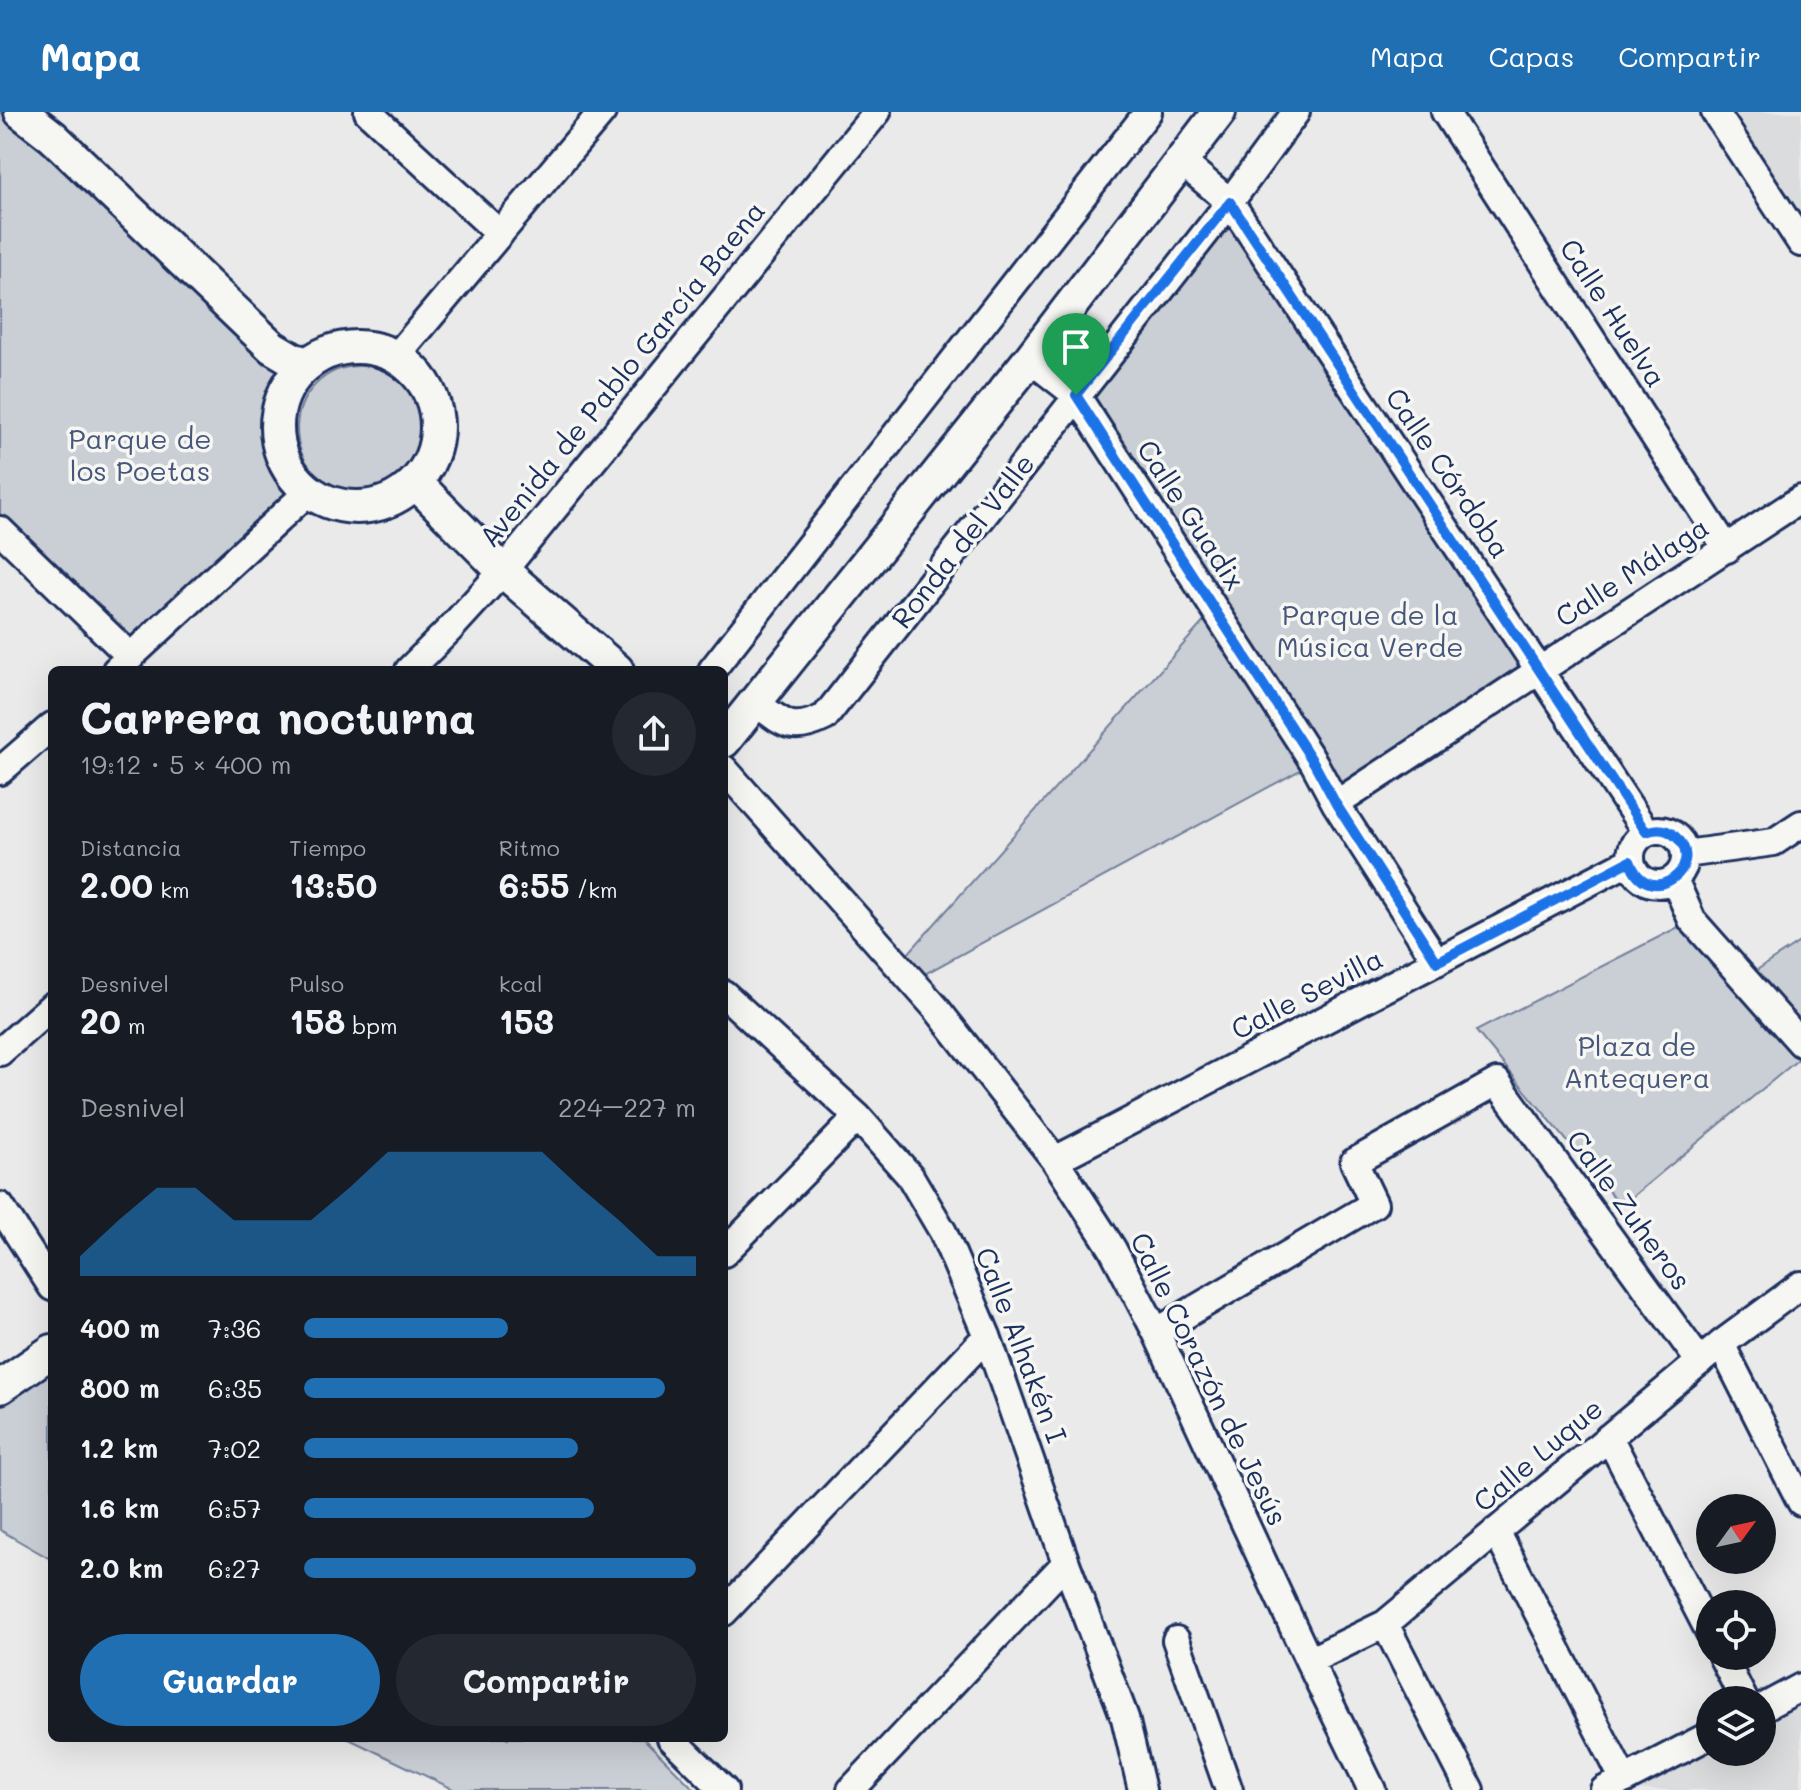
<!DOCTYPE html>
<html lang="es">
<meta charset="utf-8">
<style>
body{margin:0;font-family:Mali,sans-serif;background:#242831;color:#f1f3f6;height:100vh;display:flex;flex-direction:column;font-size:30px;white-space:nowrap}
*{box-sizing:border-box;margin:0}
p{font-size:26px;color:#9ea1a6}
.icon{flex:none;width:44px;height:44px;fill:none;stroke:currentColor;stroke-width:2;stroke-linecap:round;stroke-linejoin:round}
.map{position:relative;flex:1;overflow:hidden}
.drawer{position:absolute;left:48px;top:554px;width:680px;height:1076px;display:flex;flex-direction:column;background:#171b24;border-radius:12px;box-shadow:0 8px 32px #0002}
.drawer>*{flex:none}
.needle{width:52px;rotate:57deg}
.controls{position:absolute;left:1696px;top:1382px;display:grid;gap:16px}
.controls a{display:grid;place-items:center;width:80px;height:80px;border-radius:50%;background:#171b24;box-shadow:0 8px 32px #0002;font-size:40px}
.pin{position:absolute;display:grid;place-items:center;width:68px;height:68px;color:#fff;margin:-82px -34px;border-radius:50% 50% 50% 0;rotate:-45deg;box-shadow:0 0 8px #0007}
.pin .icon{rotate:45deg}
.round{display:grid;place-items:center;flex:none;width:84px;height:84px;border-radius:42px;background:#242831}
.head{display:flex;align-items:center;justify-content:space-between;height:136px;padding:0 32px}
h1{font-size:44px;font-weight:800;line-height:60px}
.figures{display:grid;grid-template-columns:repeat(3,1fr);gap:12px;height:136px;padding:8px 32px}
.figures div{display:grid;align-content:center}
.figures b{font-size:34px;font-weight:800}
.figures small{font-size:22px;font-weight:400}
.figures p{font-size:22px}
.chart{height:224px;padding:16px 32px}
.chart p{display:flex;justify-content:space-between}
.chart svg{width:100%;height:144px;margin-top:8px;fill:#1f6fb2;opacity:.7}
.action{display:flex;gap:16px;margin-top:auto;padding:16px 32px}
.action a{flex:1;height:92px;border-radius:48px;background:#1f6fb2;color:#fff;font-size:32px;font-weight:800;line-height:92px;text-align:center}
.action a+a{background:#242831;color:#f1f3f6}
ul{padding:0 32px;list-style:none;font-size:26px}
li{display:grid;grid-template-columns:128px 96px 1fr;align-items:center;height:60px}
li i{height:20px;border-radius:10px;background:#1f6fb2}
header{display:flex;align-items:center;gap:48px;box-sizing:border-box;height:112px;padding:0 40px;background:#1f6fb2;color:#fff}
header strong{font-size:38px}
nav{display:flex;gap:44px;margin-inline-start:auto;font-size:28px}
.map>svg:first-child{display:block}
.built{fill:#dadcde}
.green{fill:#caced5;stroke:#727e9a;stroke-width:2}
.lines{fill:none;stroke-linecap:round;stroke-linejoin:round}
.minor-casing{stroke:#1b2f5e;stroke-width:32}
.tertiary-casing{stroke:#1b2f5e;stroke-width:38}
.minor{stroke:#f6f6f2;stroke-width:26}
.tertiary{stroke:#f6f6f2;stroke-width:32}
.route-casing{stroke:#fff;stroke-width:16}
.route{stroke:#1a73e8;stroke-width:10}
.labels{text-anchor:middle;stroke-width:7;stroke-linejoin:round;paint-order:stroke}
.street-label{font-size:28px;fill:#1b2f5e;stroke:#f6f6f2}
.park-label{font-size:28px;fill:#47577c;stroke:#f6f6f2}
</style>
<header>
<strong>Mapa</strong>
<nav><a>Mapa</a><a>Capas</a><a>Compartir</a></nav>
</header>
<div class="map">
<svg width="1801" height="1678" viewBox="0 0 1801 1678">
<rect width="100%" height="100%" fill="#e9eae9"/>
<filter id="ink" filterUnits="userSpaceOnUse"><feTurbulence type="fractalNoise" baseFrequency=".0125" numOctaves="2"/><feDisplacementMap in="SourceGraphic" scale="16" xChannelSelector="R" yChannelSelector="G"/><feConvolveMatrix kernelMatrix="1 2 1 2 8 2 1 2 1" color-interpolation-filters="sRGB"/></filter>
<g filter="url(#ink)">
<!-- built -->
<path class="built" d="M1715 0H1801V131Z
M1801 1575V1678H1604L1710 1623V1640H1762V1596Z"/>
<!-- green -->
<path class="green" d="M0 0H21L308 252C267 296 266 336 309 379L131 545 0 418Z
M1230 90 1540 558 1336 692 1313 651 912 869 898 853 1214 498 1076 283Z
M297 317a63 63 0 1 1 126 0a63 63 0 1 1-126 0Z
M1692 808 1743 867 1801 829V945L1621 1094 1476 919Z
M52 1239V1448L0 1418V1275Z
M347 1626H643L695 1678H455Z"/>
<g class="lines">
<defs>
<path id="minor" d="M368 0 500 122
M1445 0 1727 437
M1715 0 1801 131
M1182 50 1230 90 1646 720
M396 245 602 0
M1030 247 1076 283 1314 651 1336 692 1437 850
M0 418 131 545
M116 558 309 379
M409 558 450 517 503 459 877 0
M712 558 1148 0
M755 590C783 611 791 622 825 605L1230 90 1296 0
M724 657 936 896 1055 1048 1112 1136 1156 1220 1309 1549 1372 1678
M0 659 52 614
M1336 692 1801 387
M1631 745a27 27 0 1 1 54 0a27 27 0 1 1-54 0Z
M1685 742 1774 730 1801 712
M1674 767 1692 808 1801 931
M724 882 858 1005 910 1064 943 1120 987 1224 1066 1451 1125 1606 1142 1678
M0 940 52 894
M1055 1048 1630 749
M0 1094 52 1175
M724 1141 858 1005
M1156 1220 1374 1092 1354 1050 1497 970 1700 1250
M1721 1232 1801 1390
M1609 1325 1710 1521
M1496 1419 1624 1668
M724 1500 987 1224
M1385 1512 1470 1678
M1176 1528 1229 1678
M1722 1544 1744 1588
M1309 1549 1385 1512 1721 1232 1801 1173
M1762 1596 1801 1575
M671 1626 724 1678
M851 1678 1066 1451
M1604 1678 1710 1623"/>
<path id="tertiary" d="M21 0 53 25 272 235 294 248 308 252
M277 315a80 80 0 1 1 160 0a80 80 0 1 1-160 0Z
M416 371 503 459 617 558
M724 629 1030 247 1219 0
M0 1275 52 1239"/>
</defs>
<!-- minor casing -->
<use href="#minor" class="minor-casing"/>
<!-- tertiary casing -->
<use href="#tertiary" class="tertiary-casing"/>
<!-- minor -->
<use href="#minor" class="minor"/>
<!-- tertiary -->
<use href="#tertiary" class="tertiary"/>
</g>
</g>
<g class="lines" filter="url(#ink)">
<defs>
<path id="route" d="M1230 90 1646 720C1656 716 1666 716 1675 724 1710 753 1648 801 1630 749L1437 850 1336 692 1314 651 1076 283Z"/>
</defs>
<!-- route casing -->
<use href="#route" class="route-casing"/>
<!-- route -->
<use href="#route" class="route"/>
</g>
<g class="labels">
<!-- street labels -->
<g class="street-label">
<text transform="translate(1613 201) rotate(57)" y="10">Calle Huelva</text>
<text transform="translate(622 262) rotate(-51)" y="10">Avenida de Pablo García Baena</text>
<text transform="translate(1448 361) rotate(56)" y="10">Calle Córdoba</text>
<text transform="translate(1191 403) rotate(57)" y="10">Calle Guadix</text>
<text transform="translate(963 429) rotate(-52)" y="10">Ronda del Valle</text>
<text transform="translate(1632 460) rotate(-33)" y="10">Calle Málaga</text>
<text transform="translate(1307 882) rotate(-27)" y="10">Calle Sevilla</text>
<text transform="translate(1629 1098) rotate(54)" y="10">Calle Zuheros</text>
<text transform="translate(1021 1233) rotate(69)" y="10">Calle Alhakén I</text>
<text transform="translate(1209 1267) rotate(64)" y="10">Calle Corazón de Jesús</text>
<text transform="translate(1538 1343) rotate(-40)" y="10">Calle Luque</text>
</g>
<!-- park labels -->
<g class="park-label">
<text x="140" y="337">Parque de<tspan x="140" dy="32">los Poetas</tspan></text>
<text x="1370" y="513">Parque de la<tspan x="1370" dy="32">Música Verde</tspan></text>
<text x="1637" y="944">Plaza de<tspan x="1637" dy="32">Antequera</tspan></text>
</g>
</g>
</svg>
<div class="controls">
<a><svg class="needle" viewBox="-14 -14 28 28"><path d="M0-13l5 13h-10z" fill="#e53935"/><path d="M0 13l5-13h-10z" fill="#9ea1a6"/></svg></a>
<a><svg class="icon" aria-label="locate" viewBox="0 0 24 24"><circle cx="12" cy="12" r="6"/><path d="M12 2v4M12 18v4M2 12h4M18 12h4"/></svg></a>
<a><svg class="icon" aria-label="layers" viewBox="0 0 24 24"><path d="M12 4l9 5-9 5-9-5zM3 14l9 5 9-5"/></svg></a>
</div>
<div class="pin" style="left:1076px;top:283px;background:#1e9e55"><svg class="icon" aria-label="arrive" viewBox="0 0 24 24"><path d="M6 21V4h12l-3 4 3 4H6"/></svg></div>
<section class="drawer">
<div class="head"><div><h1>Carrera nocturna</h1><p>19:12 · 5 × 400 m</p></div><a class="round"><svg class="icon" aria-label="share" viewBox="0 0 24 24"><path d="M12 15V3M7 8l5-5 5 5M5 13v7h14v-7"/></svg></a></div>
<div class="figures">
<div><p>Distancia</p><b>2.00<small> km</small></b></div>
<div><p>Tiempo</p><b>13:50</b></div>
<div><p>Ritmo</p><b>6:55<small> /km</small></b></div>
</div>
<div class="figures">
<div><p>Desnivel</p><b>20<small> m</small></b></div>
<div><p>Pulso</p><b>158<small> bpm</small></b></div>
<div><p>kcal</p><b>153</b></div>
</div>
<div class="chart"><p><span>Desnivel</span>224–227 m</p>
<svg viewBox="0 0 160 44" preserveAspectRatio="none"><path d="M0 44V38L10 27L20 17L30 17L40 27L50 27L60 27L70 17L80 6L90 6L100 6L110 6L120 6L130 17L140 27L150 38L160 38V44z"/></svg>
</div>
<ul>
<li><b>400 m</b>7:36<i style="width:52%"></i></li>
<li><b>800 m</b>6:35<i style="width:92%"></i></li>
<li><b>1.2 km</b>7:02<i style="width:70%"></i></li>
<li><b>1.6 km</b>6:57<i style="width:74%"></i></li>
<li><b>2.0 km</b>6:27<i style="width:100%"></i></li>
</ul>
<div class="action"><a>Guardar</a><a>Compartir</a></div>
</section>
</div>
